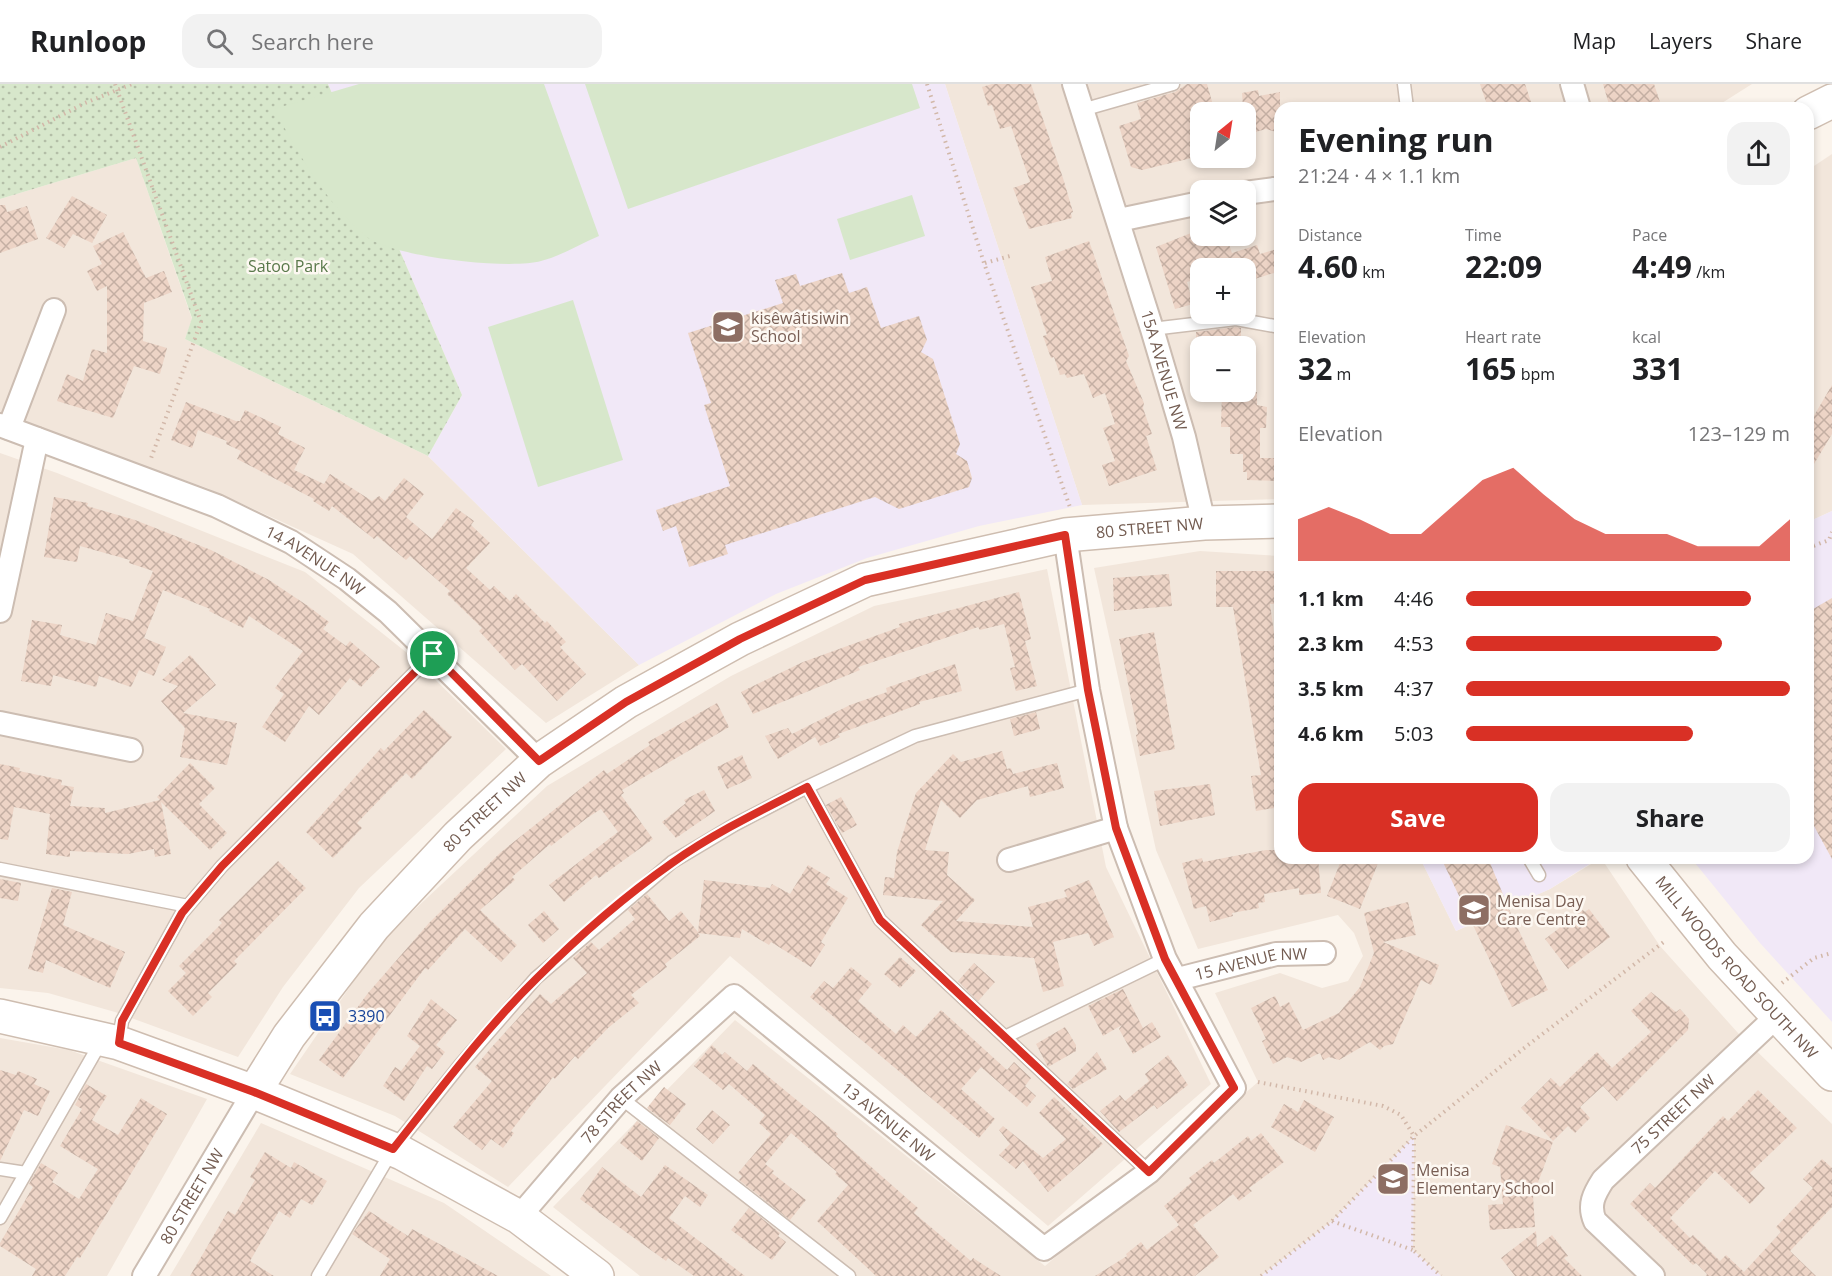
<!DOCTYPE html>
<meta charset="utf-8">
<style>
body{margin:0;font-family:"Open Sans",sans-serif;background:#f2f2f2;color:#202124;height:100vh;display:flex;flex-direction:column;font-size:22px;white-space:nowrap}
*{box-sizing:border-box;margin:0}
p{font-size:20px;color:#757577}
.icon{flex:none;width:33px;height:33px;fill:none;stroke:currentColor;stroke-width:2;stroke-linecap:round;stroke-linejoin:round}
.map{position:relative;flex:1;overflow:hidden}
.drawer{position:absolute;left:1274px;top:18px;width:540px;height:762px;display:flex;flex-direction:column;background:#fff;border-radius:18px;box-shadow:0 3px 9px #0003}
.drawer>*{flex:none}
.needle{width:39px;rotate:30deg}
.tools{position:absolute;left:1190px;top:18px;display:grid;gap:12px}
.tools a{display:grid;place-items:center;width:66px;height:66px;border-radius:12px;background:#fff;box-shadow:0 3px 9px #0003;font-size:30px}
.pin{position:absolute;display:grid;place-items:center;width:51px;height:51px;color:#fff;margin:-26px;border:3px solid #fff;border-radius:50%;box-shadow:0 2px 6px #0007}
.round{display:grid;place-items:center;flex:none;width:63px;height:63px;border-radius:18px;background:#f2f2f2}
.overview{display:flex;align-items:center;justify-content:space-between;height:102px;padding:0 24px}
h1{font-size:33px;font-weight:700;line-height:45px}
.figures{display:grid;grid-template-columns:repeat(3,1fr);gap:9px;height:102px;padding:6px 24px}
.figures div{display:grid;align-content:center}
.figures b{font-size:30px;font-weight:700}
.figures small{font-size:16px;font-weight:400}
.figures p{font-size:16px}
.chart{height:168px;padding:12px 24px}
.chart p{display:flex;justify-content:space-between}
.chart svg{width:100%;height:108px;margin-top:6px;fill:#d93025;opacity:.7}
.action{display:flex;gap:12px;margin-top:auto;padding:12px 24px}
.action a{flex:1;height:69px;border-radius:18px;background:#d93025;color:#fff;font-size:24px;font-weight:700;line-height:69px;text-align:center}
.action a+a{background:#f2f2f2;color:#202124}
ul{padding:0 24px;list-style:none;font-size:20px}
li{display:grid;grid-template-columns:96px 72px 1fr;align-items:center;height:45px}
li i{height:15px;border-radius:8px;background:#d93025}
header{display:flex;align-items:center;gap:36px;box-sizing:border-box;height:84px;padding:0 30px;background:#fff;border-bottom:2px solid #e0e0e0}
header strong{font-size:28px}
nav{display:flex;gap:33px;margin-inline-start:auto;font-size:21px}
.search{width:420px;height:54px;background:#f2f2f2;display:flex;align-items:center;gap:15px;box-sizing:border-box;padding:0 21px;border-radius:18px;color:#757577;font-size:22px}
.map>svg:first-child{display:block}
.residential{fill:#f2e6db;fill-rule:evenodd}
.education{fill:#f1e8f7}
.park{fill:url(#park-dots)}
.pitch{fill:#d7e7cb}
.building{fill:url(#building-cross-hatch)}
.lines{fill:none;stroke-linecap:round;stroke-linejoin:round}
.lane-casing{stroke:#ccbdb2;stroke-width:15}
.street-casing{stroke:#ccbdb2;stroke-width:26}
.secondary-casing{stroke:#cebdb0;stroke-width:36}
.path{stroke:#d2b8a9;stroke-width:4;stroke-dasharray:1.5 4.5;stroke-linecap:butt}
.lane{stroke:#fff;stroke-width:12}
.street{stroke:#fff;stroke-width:22}
.secondary{stroke:#fff;stroke-width:33}
.route-casing{stroke:#fff;stroke-width:12}
.route{stroke:#d93025;stroke-width:8}
.labels{text-anchor:middle;stroke-width:5;stroke-linejoin:round;paint-order:stroke}
.park-label{font-size:16px;fill:#59784a;stroke:#fdf8f2}
.education-label{font-size:16px;fill:#785e54;stroke:#fdf8f2;text-anchor:start}
.street-label{font-size:16px;fill:#735c51;stroke:#fdf8f2}
.transit-label{font-size:16px;fill:#164399;stroke:#fdf8f2;text-anchor:start}
</style>
<header>
<strong>Runloop</strong>
<div class="search"><svg class="icon" aria-label="search" viewBox="0 0 24 24"><circle cx="10" cy="10" r="6"/><path d="M15 15l6 6"/></svg>Search here</div>
<nav><a>Map</a><a>Layers</a><a>Share</a></nav>
</header>
<div class="map">
<svg width="1832" height="1192" viewBox="0 0 1832 1192">
<defs>
<pattern id="park-dots" width="8" height="8" patternUnits="userSpaceOnUse" patternTransform="scale(1.5)"><rect width="8" height="8" fill="#d7e7cb"/><path d="M2 2h.1M6 6h.1" fill="none" stroke="#b3bea7" stroke-width="1.8" stroke-linecap="round"/></pattern>
<pattern id="building-cross-hatch" width="8" height="8" patternUnits="userSpaceOnUse" patternTransform="scale(1.5)"><rect width="8" height="8" fill="#edd4c6"/><path d="M0 0l8 8M0 8l8-8" fill="none" stroke="#c4afa3"/></pattern>
</defs>
<rect width="100%" height="100%" fill="#fbf4ec"/>
<!-- residential -->
<path class="residential" d="M945 0H1752L1714 24H1280L1279 415 1082 421ZM1200 28H1245V74H1200ZM1200 106H1245V152H1200ZM1200 184H1245V230H1200ZM1200 262H1245V308H1200Z
M1832 70V427L1808 438V86Z
M136 74 192 235 185 255 428 372 639 581 546 639 353 470 207 404 0 332V115Z
M0 369 57 389 305 488 411 572 506 665 359 804 283 903 238 973 115 928 48 909 0 904Z
M1200 467 1279 472 1280 774H1420L1456 847 1550 805 1601 774 1660 862 1738 949 1832 1040V1192H1441L1413 1166 1414 1053 1332 1137 1261 1192H640L553 1123 735 936 1045 1182 1258 998 1215 909 1280 889 1322 904 1348 897 1363 872 1354 849 1338 831 1198 865 1156 766 1094 484Z
M1047 485 1106 783 1211 1000 1048 1142 730 872 508 1103 395 1032 290 990 382 856 547 702 731 592 874 522Z
M0 954 69 966 207 1015 107 1192H0Z
M261 1039 444 1119 551 1192H170Z"/>
<!-- education -->
<path class="education" d="M328 0H945L1082 421 979 442 867 474 776 510 639 581 428 372 462 311Z
M1832 427V938L1760 859 1691 774H1808V438Z
M1420 774H1599L1550 805 1456 847Z
M1414 1052 1413 1166 1441 1192H1261L1332 1137Z"/>
<!-- park -->
<path class="park" d="M0 0H328L462 311 428 372 185 255 192 234 136 74 0 115Z"/>
<!-- pitch -->
<path class="pitch" d="M359 0H544L599 152C580 160 561 172 541 177 509 186 393 173 367 153 326 120 299 70 274 25Z
M585 0H912L920 24 628 125Z
M912 111 925 152 850 176 837 135Z
M573 216 623 376 538 403 488 243Z"/>
<!-- building -->
<path class="building" d="M992 0H1031L1063 94 1073 128 1071 129 1072 134 1029 145 1013 104 1030 98 1011 42 1000 45 992 21 988 22 982 3Z
M1187 0H1207L1215 28H1200V72L1142 86 1131 83 1119 42 1141 35 1137 19 1175 8Z
M1480 0H1525L1533 24H1488Z
M1603 0H1654L1660 18 1642 24H1610Z
M1258 6 1259 12 1280 8V49L1266 45 1245 51 1242 9Z
M72 112 107 131 92 159 73 150 64 164 46 154Z
M0 121H5L7 128 27 122 38 155 0 169Z
M1196 147 1200 152H1226L1232 169 1257 161 1260 170 1280 164V187L1245 198V184H1200V194L1187 198 1193 220 1175 225 1156 163Z
M123 148 146 194 164 187 172 208 144 219 143 257 167 264 160 290 134 282 113 334 57 317 67 290 83 297 92 265 107 269V202L97 207 87 187 102 180 93 162Z
M1089 157 1129 272 1126 277 1144 319 1143 324 1152 350 1146 352 1157 386 1109 402 1102 381 1115 377 1103 344 1115 340 1105 309 1093 314 1084 290 1067 294 1065 290 1060 291 1054 273 1051 274 1043 252 1047 251 1031 203 1052 197 1045 173Z
M842 189 849 209 867 203 881 244 919 232 927 256 921 268 933 275 960 360 956 370 967 377 972 394 969 403 899 425 875 413 725 461 728 470 689 483 676 442 663 447 656 426 730 402 704 321 711 319 688 249 783 219 775 196 796 190 800 202Z
M1236 243 1241 244V262H1196V248Z
M1832 301V350L1808 390V342Z
M1222 308H1257V321L1267 323 1266 344H1260V374H1280V397L1247 396V388H1243V370H1230V343H1221Z
M186 318 236 337H240L245 326 281 343 278 350 305 364 294 386 324 400 330 390 372 417 379 412 385 417 404 394 424 410 406 433 432 455 456 424 474 437 471 441 490 459 466 484 490 506 494 502 510 517 516 510 545 539 547 537 566 558 560 563 586 590 557 617 522 580 515 586 479 547 482 544 447 510 450 507 410 472 406 476 377 452 374 455 332 422 329 427 313 417 314 415 237 375 241 367 226 360 227 357 198 346 192 364 171 356Z
M54 413 88 419 87 422 135 436 211 466 269 496 308 522 329 538 323 545 346 562 350 557 380 583 361 603 350 594 319 631 309 622 285 658 262 643 284 610 275 604 303 567 249 532 243 544 209 527 210 525 163 506 144 554 166 563 154 592 139 586 131 603 99 592 96 603 53 591 51 602 21 597 32 536 62 541 60 551 96 561 106 529 133 537 153 487 129 479 130 476 80 462 77 478 44 473Z
M1216 487H1280V520H1270L1280 593V723L1256 727 1251 692 1261 691 1233 523H1216Z
M1169 490 1172 522 1114 527 1113 494Z
M1019 508 1031 555 1025 557 1037 602 1016 607 1010 584 1015 583 1004 540 980 546 978 543 858 583 860 586 753 630 741 608 803 578 900 543 899 540Z
M1832 514V775L1808 731V528Z
M1154 548 1175 665 1140 672 1136 651 1138 650 1119 555Z
M190 571 216 601 183 629 237 639 227 681 180 673 185 644 161 617 178 602 162 596Z
M955 580 962 607 919 618 920 620 838 650 840 653 820 662 815 653 778 675 765 652 788 644 792 650 850 621 887 608 886 604Z
M717 619 729 643 622 706 624 709 621 711 653 755 599 794 596 791 564 818 549 801 618 748 601 725 587 734 551 762 550 760 512 793 515 796 480 826 517 861 501 878 465 845 428 886 425 884 343 994 319 976 368 909 429 839 500 769 604 686 607 690 650 661 648 658Z
M424 626 452 653 412 695 406 689 388 707 357 739 362 744 333 774 306 748 381 664 384 667Z
M1036 628 1040 645 1014 652 1010 635Z
M1002 667 1007 685 1011 684 1013 690 1057 679 1064 704 1030 713 1028 702 977 716 960 734 941 716 925 766 949 768 947 791 975 816 956 837 1033 843 1028 823 1067 813 1064 806 1089 796 1114 853 1094 862 1088 849 1053 858 1064 902 1043 908 1034 874 951 868 921 841 943 817 883 811 885 793 894 794 897 768 916 709 953 670 961 678Z
M742 671 752 694 727 705 717 683Z
M190 679 215 704 199 720 227 749 210 766 161 718 171 770 155 773 154 765 128 770 70 767V773L46 770 50 730 14 723 8 756 0 755V680L20 684 19 687 62 696 61 701 74 703 70 722 105 724V729L160 716 157 713Z
M1210 700 1215 731 1160 742 1154 707Z
M704 706 715 727 676 754 662 738 686 719 684 716Z
M841 713 857 741 842 749 826 721Z
M1266 766H1280V774H1318L1321 809 1299 811V804L1264 810 1265 818 1258 819 1259 824 1232 829 1233 832 1210 838 1206 822 1194 825 1182 779 1202 774 1203 778Z
M1342 774H1380L1360 825 1327 812Z
M1441 774H1488L1514 837 1548 906 1512 923Z
M278 777 306 804 234 877 237 880 208 909 212 913 193 932 168 907 186 889 179 882 222 839 219 836Z
M808 781 830 794 826 800 848 814 821 858 825 861 811 883 771 858 769 861 742 845 740 854 698 849 700 852 665 880 667 883 631 911 639 919 608 944 578 975 575 972 555 995 553 993 511 1047 514 1049 503 1064 491 1055 482 1066 453 1043 492 997 475 983 490 965 540 910 551 920 587 889 573 874 591 858 599 866 635 835 628 826 647 810 669 837 681 827 698 848 704 796 770 804 772 800 790 810Z
M0 795 21 799 18 817 0 814Z
M52 804 72 808 63 841 125 868 110 904 46 876 43 889 28 885Z
M1408 818 1416 851 1383 858 1439 881 1431 901 1421 896 1393 960 1384 962 1380 966 1370 958 1339 976 1329 973 1323 976 1320 969 1301 978 1287 973 1273 980 1262 957 1266 955 1251 924 1275 912 1280 923 1289 918 1303 946 1339 929 1360 903 1374 869 1364 829Z
M1589 825 1610 853 1568 885 1545 855 1583 826 1585 828Z
M544 827 559 845 543 859 528 841Z
M900 873 916 887 900 904 884 890Z
M974 879 995 898 978 917 958 897Z
M851 883 872 900 858 917 896 950 903 941 916 953 941 926 1007 986 1014 978 1031 994 1025 1002 1036 1012 1027 1023 981 983 961 1005 995 1035 979 1054 810 913 824 897 833 904Z
M1123 905 1143 944 1152 938 1161 953 1133 970 1119 945 1122 941 1103 952 1088 922Z
M1651 908 1676 928 1680 925 1689 935 1688 946 1617 1017 1603 1002 1580 1023 1590 1034 1575 1049 1568 1042 1553 1057 1521 1024 1551 994 1560 1003 1597 968 1612 984 1651 948 1631 927Z
M431 915 457 936 436 961 445 968 432 985 427 982 404 1017 383 1002 395 983 401 987 420 962 407 952Z
M1065 943 1076 961V967L1048 983 1036 960Z
M712 961 722 971 725 968 747 987 753 980 838 1050 836 1052 918 1124 914 1129 971 1177 973 1174 1001 1192H876L817 1137 848 1101 835 1090 837 1088 791 1049 765 1080 774 1087 772 1089 806 1116 790 1136 739 1096 742 1092 738 1089 771 1050 759 1039 765 1031 729 1000 723 1006 694 982Z
M1097 968 1107 985 1073 1005 1067 1000Z
M1168 971 1188 1001 1157 1025 1154 1021 1119 1048 1100 1027 1120 1011 1125 1017 1149 997 1145 990Z
M0 986 16 991 18 987 37 995 34 1000 50 1007 38 1032 24 1026 0 1077Z
M86 1000 107 1012 92 1036 118 1051 141 1014 167 1030 80 1174 77 1173 65 1192H32L36 1185 0 1162V1159L33 1103 29 1100 41 1079 58 1089 52 1098 79 1115 98 1085 60 1062 82 1025 75 1021Z
M664 1003 686 1020 670 1041 647 1024Z
M1758 1006 1797 1044 1750 1089 1765 1104 1750 1120 1715 1087 1670 1134 1690 1154 1693 1151 1720 1177 1726 1171 1744 1188 1781 1148 1776 1143 1813 1104 1803 1095 1822 1075 1832 1084V1123L1790 1167 1816 1192H1706L1707 1190 1696 1179 1693 1181 1630 1120 1650 1099 1655 1104 1723 1032 1728 1037Z
M1054 1013 1103 1060 1048 1108 1023 1077 1016 1085 999 1071 1010 1060 999 1046 1003 1042 1043 1074 1066 1055 1039 1029Z
M1304 1016 1334 1033 1315 1068 1271 1043 1284 1020 1298 1028Z
M712 1026 730 1041 713 1060 696 1045Z
M637 1037 659 1054 642 1077 620 1059Z
M1506 1041 1553 1058 1533 1112 1535 1143 1490 1146 1488 1121 1503 1120 1500 1083 1492 1080Z
M1261 1049 1284 1078 1249 1104 1252 1107 1239 1117 1233 1110 1193 1141 1219 1173 1195 1192H1095L1127 1172 1126 1170 1141 1158 1147 1166 1179 1141 1164 1122 1192 1098 1189 1094 1212 1076 1214 1079 1248 1052 1251 1057Z
M265 1068 291 1084 294 1078 327 1097 312 1121 301 1115 290 1134 279 1127 250 1177 274 1192H190L228 1127 235 1131 255 1096 250 1093Z
M665 1081 708 1111 700 1123 685 1112 669 1134 745 1192H694L668 1174 666 1177 580 1115 602 1083 641 1113Z
M749 1124 780 1149 778 1152 786 1158 772 1176 731 1146Z
M369 1127 408 1152 412 1145 498 1192H380L390 1175 352 1150Z
M1536 1147 1537 1163 1552 1151 1568 1172 1564 1174 1582 1192H1515L1501 1174Z"/>
<g class="lines">
<defs>
<path id="lane" d="M1404 0 1407 24
M1082 26 1173 0
M1152 245 1236 235 1280 243
M807 703 880 836 1149 1088
M1529 774 1539 791
M0 785 188 822
M1005 953 1165 875
M119 958 122 937 182 829 222 782 433 570
M621 1014 849 1192
M0 1085 26 1089
M0 1134 102 956
M318 1192 393 1065 461 980 536 894 672 778 734 741 807 703 915 652 1088 606"/>
<g id="street">
<path id="s1" d="M1074 0 1152 245 1184 353 1204 439"/>
<path d="M1572 0 1579 24"/>
<path d="M1245 109 1274 105"/>
<path d="M1119 136 1200 119"/>
<path id="s2" d="M0 341 217 422 291 458 347 495 388 528 539 677"/>
<path d="M9 344 54 226"/>
<path d="M0 527 37 355"/>
<path d="M0 639 131 666"/>
<path d="M1009 776 1116 744"/>
<path id="s3" d="M1178 895 1276 870 1324 869"/>
<path id="s4" d="M519 1133 621 1014 734 912 1044 1165 1149 1088 1234 1004 1165 875 1116 744 1088 606 1065 451"/>
<path id="s5" d="M144 1192 254 1008"/>
<path id="s6" d="M1653 1192 1595 1137C1588 1121 1594 1110 1603 1096L1776 933"/>
</g>
<g id="secondary">
<path d="M1808 29 1832 17"/>
<path id="s7" d="M1643 774 1722 872 1832 990"/>
<path d="M0 932 119 959 254 1008 402 1069 519 1133 597 1192"/>
<path id="s8" d="M254 1008 289 952 374 842 458 752 539 677 626 618 740 555 865 496 1065 451 1204 439 1280 437"/>
</g>
</defs>
<!-- lane casing -->
<use href="#lane" class="lane-casing"/>
<!-- street casing -->
<use href="#street" class="street-casing"/>
<!-- secondary casing -->
<use href="#secondary" class="secondary-casing"/>
<!-- path -->
<path class="path" d="M115 0 201 238 150 377
M927 0 984 179 1071 426
M0 63 85 19 132 0
M985 179 1010 172
M1808 464 1829 456 1832 448
M1782 899 1814 874 1832 869
M1258 998 1383 1022 1401 1031 1414 1052 1413 1166 1441 1192
M1332 1137 1413 1166
M1261 1192 1332 1137 1414 1052 1528 961 1665 857"/>
<!-- lane -->
<use href="#lane" class="lane"/>
<!-- street -->
<use href="#street" class="street"/>
<!-- secondary -->
<use href="#secondary" class="secondary"/>
</g>
<g class="lines">
<defs>
<path id="route" d="M1065 451 1088 606 1116 744 1165 875 1234 1004 1149 1088 880 836 807 703C762 726 714 749 672 779 625 812 578 853 537 894 484 946 439 1007 393 1065L254 1008 119 959 122 937 182 829 222 782 433 570 539 677 626 618 740 555 865 496Z"/>
</defs>
<!-- route casing -->
<use href="#route" class="route-casing"/>
<!-- route -->
<use href="#route" class="route"/>
</g>
<!-- icons -->
<defs>
<symbol id="school-square" viewBox="-11 -11 22 22"><rect x="-9" y="-9" width="18" height="18" rx="4" fill="#8d6e63" stroke="#fdf8f2"/><path d="M0-5L7-2L0 1L-7-2ZM-4 1L0 2.5L4 1V4Q0 6-4 4Z" fill="#fff"/></symbol>
<symbol id="bus-square" viewBox="-11 -11 22 22"><rect x="-9" y="-9" width="18" height="18" rx="4" fill="#1a4fb4" stroke="#fdf8f2"/><path d="M-5-6H5V4H4V6H2V4H-2V6H-4V4H-5ZM-3.5-4V0h7V-4ZM-3.5 1.2v1.5H-2V1.2ZM2 1.2v1.5H3.5V1.2Z" fill="#fff"/></symbol>
</defs>
<g fill-rule="evenodd">
<use href="#school-square" x="709" y="224" width="38" height="38"/>
<use href="#school-square" x="1455" y="807" width="38" height="38"/>
<use href="#bus-square" x="306" y="913" width="38" height="38"/>
<use href="#school-square" x="1374" y="1076" width="38" height="38"/>
</g>
<g class="labels">
<!-- park labels -->
<g class="park-label">
<text x="288" y="188">Satoo Park</text>
</g>
<!-- education labels -->
<g class="education-label">
<text x="751" y="240">kisêwâtisiwin<tspan x="751" dy="18">School</tspan></text>
<text x="1497" y="823">Menisa Day<tspan x="1497" dy="18">Care Centre</tspan></text>
<text x="1416" y="1092">Menisa<tspan x="1416" dy="18">Elementary School</tspan></text>
</g>
<!-- street labels -->
<g class="street-label">
<text dy="6" stroke="none"><textPath href="#s1" startOffset="300">15A AVENUE NW</textPath></text>
<text dy="6" stroke="none"><textPath href="#s8" startOffset="1102">80 STREET NW</textPath></text>
<text dy="6" stroke="none"><textPath href="#s2" startOffset="344">14 AVENUE NW</textPath></text>
<text dy="6" stroke="none"><textPath href="#s8" startOffset="364">80 STREET NW</textPath></text>
<text dy="6" stroke="none"><textPath href="#s3" startOffset="75">15 AVENUE NW</textPath></text>
<text dy="6" stroke="none"><textPath href="#s7" startOffset="144">MILL WOODS ROAD SOUTH NW</textPath></text>
<text dy="6" stroke="none"><textPath href="#s4" startOffset="154">78 STREET NW</textPath></text>
<text dy="6" stroke="none"><textPath href="#s6" startOffset="220">75 STREET NW</textPath></text>
<text dy="6" stroke="none"><textPath href="#s4" startOffset="508">13 AVENUE NW</textPath></text>
<text dy="6" stroke="none"><textPath href="#s5" startOffset="93">80 STREET NW</textPath></text>
</g>
<!-- transit labels -->
<g class="transit-label">
<text x="348" y="938">3390</text>
</g>
</g>
</svg>
<div class="tools">
<a><svg class="needle" viewBox="-14 -14 28 28"><path d="M0-13l5 13h-10z" fill="#e53935"/><path d="M0 13l5-13h-10z" fill="#757577"/></svg></a>
<a><svg class="icon" aria-label="layers" viewBox="0 0 24 24"><path d="M12 4l9 5-9 5-9-5zM3 14l9 5 9-5"/></svg></a>
<a>+</a>
<a>−</a>
</div>
<div class="pin" style="left:433px;top:570px;background:#1e9e55"><svg class="icon" aria-label="arrive" viewBox="0 0 24 24"><path d="M6 21V4h12l-3 4 3 4H6"/></svg></div>
<section class="drawer">
<div class="overview"><div><h1>Evening run</h1><p>21:24 · 4 × 1.1 km</p></div><a class="round"><svg class="icon" aria-label="share" viewBox="0 0 24 24"><path d="M12 15V3M7 8l5-5 5 5M5 13v7h14v-7"/></svg></a></div>
<div class="figures">
<div><p>Distance</p><b>4.60<small> km</small></b></div>
<div><p>Time</p><b>22:09</b></div>
<div><p>Pace</p><b>4:49<small> /km</small></b></div>
</div>
<div class="figures">
<div><p>Elevation</p><b>32<small> m</small></b></div>
<div><p>Heart rate</p><b>165<small> bpm</small></b></div>
<div><p>kcal</p><b>331</b></div>
</div>
<div class="chart"><p><span>Elevation</span>123–129 m</p>
<svg viewBox="0 0 160 44" preserveAspectRatio="none"><path d="M0 44V27L10 22L20 27L30 33L40 33L50 22L60 11L70 6L80 17L90 27L100 33L110 33L120 33L130 38L140 38L150 38L160 27V44z"/></svg>
</div>
<ul>
<li><b>1.1 km</b>4:46<i style="width:88%"></i></li>
<li><b>2.3 km</b>4:53<i style="width:79%"></i></li>
<li><b>3.5 km</b>4:37<i style="width:100%"></i></li>
<li><b>4.6 km</b>5:03<i style="width:70%"></i></li>
</ul>
<div class="action"><a>Save</a><a>Share</a></div>
</section>
</div>
